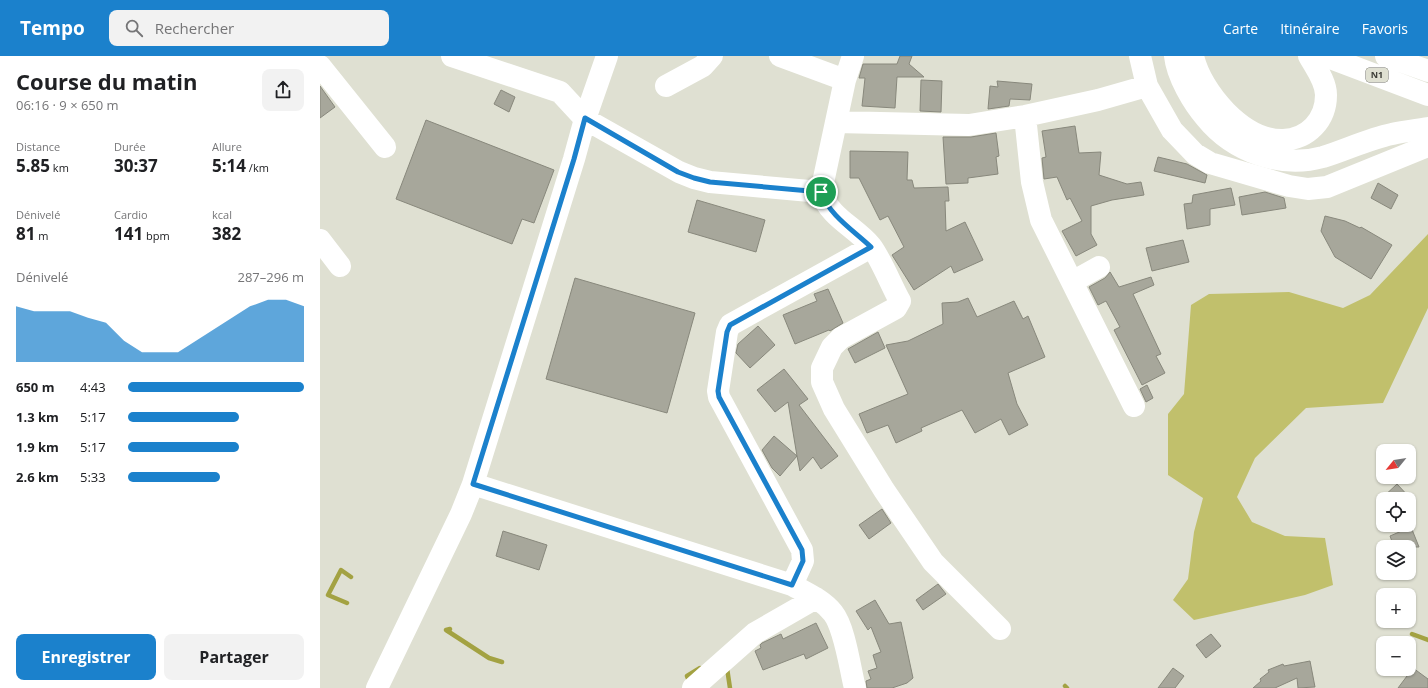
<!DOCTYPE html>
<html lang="fr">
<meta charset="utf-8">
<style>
body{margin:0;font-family:"Open Sans",sans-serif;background:#f2f2f2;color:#202124;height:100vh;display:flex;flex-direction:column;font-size:15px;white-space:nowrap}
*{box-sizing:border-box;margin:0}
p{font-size:13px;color:#757577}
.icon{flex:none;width:22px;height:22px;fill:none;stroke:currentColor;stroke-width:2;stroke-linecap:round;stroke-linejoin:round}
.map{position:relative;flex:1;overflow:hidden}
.drawer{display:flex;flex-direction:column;background:#fff;width:320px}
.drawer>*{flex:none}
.needle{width:26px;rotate:240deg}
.fabs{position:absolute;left:1056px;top:388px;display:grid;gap:8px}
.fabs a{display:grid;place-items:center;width:40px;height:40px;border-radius:8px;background:#fff;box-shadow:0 1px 3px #0004;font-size:20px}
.pin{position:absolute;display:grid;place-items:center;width:34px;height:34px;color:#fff;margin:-17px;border:2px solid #fff;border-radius:50%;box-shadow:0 1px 4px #0007}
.round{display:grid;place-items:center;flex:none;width:42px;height:42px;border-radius:8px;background:#f2f2f2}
.headline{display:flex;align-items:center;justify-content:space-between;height:68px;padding:0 16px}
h1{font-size:22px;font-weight:700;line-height:30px}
.stats{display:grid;grid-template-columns:repeat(3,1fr);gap:6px;height:68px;padding:4px 16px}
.stats div{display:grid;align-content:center}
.stats b{font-size:17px;font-weight:700}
.stats small{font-size:11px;font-weight:400}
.stats p{font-size:11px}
.chart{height:112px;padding:8px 16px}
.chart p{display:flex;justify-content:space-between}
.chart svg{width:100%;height:72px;margin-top:4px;fill:#1b81cc;opacity:.7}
.primary-button{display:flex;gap:8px;margin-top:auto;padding:8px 16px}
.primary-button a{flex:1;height:46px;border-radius:8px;background:#1b81cc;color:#fff;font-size:16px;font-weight:700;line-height:46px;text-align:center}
.primary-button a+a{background:#f2f2f2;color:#202124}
ul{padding:0 16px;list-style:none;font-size:13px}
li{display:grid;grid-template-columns:64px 48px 1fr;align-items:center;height:30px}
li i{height:10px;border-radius:5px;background:#1b81cc}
header{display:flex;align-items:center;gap:24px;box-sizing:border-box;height:56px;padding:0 20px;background:#1b81cc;color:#fff}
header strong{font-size:19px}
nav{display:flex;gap:22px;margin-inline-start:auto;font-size:14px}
.search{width:280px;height:36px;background:#f2f2f2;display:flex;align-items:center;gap:10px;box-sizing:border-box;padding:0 14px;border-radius:8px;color:#757577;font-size:15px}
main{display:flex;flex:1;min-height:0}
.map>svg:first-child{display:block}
.green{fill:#c1c06c}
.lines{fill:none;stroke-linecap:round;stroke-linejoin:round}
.stream{stroke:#a3a242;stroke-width:4.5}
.building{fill:#a7a79b;stroke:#88887c}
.minor{stroke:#fff;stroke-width:22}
.highway{stroke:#fff;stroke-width:22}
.route-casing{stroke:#fff;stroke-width:8}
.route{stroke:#1b81cc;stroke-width:5}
.labels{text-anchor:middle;stroke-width:3.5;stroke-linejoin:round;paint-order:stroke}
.shield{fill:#dfe0d2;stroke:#6e6e66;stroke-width:1}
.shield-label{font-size:9px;font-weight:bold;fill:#3d3d38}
</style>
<header>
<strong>Tempo</strong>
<div class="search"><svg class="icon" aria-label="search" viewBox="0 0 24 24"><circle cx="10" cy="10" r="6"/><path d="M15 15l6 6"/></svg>Rechercher</div>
<nav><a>Carte</a><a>Itinéraire</a><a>Favoris</a></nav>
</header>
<main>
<section class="drawer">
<div class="headline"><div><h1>Course du matin</h1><p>06:16 · 9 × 650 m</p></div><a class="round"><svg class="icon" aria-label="share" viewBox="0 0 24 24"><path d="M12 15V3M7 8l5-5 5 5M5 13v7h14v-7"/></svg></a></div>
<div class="stats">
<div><p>Distance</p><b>5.85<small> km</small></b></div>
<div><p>Durée</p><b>30:37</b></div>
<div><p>Allure</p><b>5:14<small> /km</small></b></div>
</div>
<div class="stats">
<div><p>Dénivelé</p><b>81<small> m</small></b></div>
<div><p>Cardio</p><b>141<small> bpm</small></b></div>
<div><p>kcal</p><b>382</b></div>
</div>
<div class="chart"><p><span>Dénivelé</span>287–296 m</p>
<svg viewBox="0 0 160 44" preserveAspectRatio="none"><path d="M0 44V10L10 13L20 13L30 13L40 17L50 20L60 31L70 38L80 38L90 38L100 31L110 24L120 17L130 10L140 6L150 6L160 10V44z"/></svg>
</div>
<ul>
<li><b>650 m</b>4:43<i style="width:100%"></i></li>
<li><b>1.3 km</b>5:17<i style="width:63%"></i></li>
<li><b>1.9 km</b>5:17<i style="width:63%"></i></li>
<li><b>2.6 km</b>5:33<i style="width:52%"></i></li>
</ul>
<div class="primary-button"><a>Enregistrer</a><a>Partager</a></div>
</section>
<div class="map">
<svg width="1108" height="632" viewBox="0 0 1108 632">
<rect width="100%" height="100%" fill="#dfe0d2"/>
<!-- green -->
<path class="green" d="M1108 178V252L1063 347 986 352 935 402 917 441 932 466 965 480 1005 482 1013 529 985 539 874 564 853 544 868 523 874 476 883 442 848 419V358L864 338 871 249 889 238 969 236 1023 252 1050 239Z"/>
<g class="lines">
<!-- stream -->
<path class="stream" d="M27 547 8 539 21 514 31 521
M130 573 126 574 169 602 182 606
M1092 578 1108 584
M407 612 410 632
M370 627 367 620 380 612
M745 630 747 632"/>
</g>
<!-- building -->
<path class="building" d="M580 0H592L589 8 604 21H577L575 52 542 50 545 22H539L543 8H577Z
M601 24 622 25 621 56 600 55Z
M677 25 712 28 710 44 690 43 689 50 668 53 670 30 678 31Z
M0 30 15 51 0 62Z
M181 34 195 41 189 56 174 48Z
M106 64 234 114 214 167 202 163 192 188 76 143Z
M755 70 759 97 781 96 779 119 807 128 821 126 824 139 792 144 771 150V178L777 189 756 200 742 175 762 165 750 142 747 144 737 121 724 123 722 102 726 101 722 75Z
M676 77 679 100 676 101 678 118 648 122V127L626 128 623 81H651Z
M530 95 588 96 587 124H592L594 132 628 131 629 145H625L626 175 645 166 663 204 634 217 631 210 594 234 572 199 584 191 568 160 560 164 539 122H530Z
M838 101 867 108 887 119 885 127 834 115Z
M1058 127 1078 139 1071 153 1051 142Z
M911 132 915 149 890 153V169L867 173 864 148 872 147 873 139Z
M945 136 964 142 966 152 922 159 919 141Z
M377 144 445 164 436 196 368 176Z
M1005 160 1025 165 1040 172 1041 171 1072 189 1051 223 1015 201 1001 175Z
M863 184 869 206 832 215 826 192Z
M790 216 799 231 831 221 834 229 813 238 841 298 836 300 845 317 822 329 794 274 800 271 786 245 778 249 769 231 785 222Z
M255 222 375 257 347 357 226 323Z
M508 233 523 267 510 275 509 274 475 288 463 259 497 245 494 238Z
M648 242 657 261 694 245 703 263 708 260 725 301 688 317 697 348 708 369 689 379 681 363 655 377 642 354 601 372 602 375 576 387 568 369 547 377 539 358 588 338 566 289 588 285 623 268 622 247 638 246Z
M438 270 455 289 430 312 416 297 418 288Z
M558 276 565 292 535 307 528 293Z
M464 313 488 343 479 349 518 400 501 413 493 401 480 415 477 400 460 420 452 412 442 394 454 380 477 400 468 346 455 356 437 334Z
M827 329 833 342 826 346 820 333Z
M1077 428 1091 443H1061Z
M562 453 571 467 549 483 539 469Z
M1091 471 1099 491H1074L1070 480Z
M183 475 227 489 219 514 176 500Z
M618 528 626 538 603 554 596 544Z
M555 544 569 568 581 566 593 622 587 627 572 632H547L546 625 551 623 548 615 557 612 553 599 561 596 551 571 548 574 536 555Z
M496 567 508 592 486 603 484 598 443 614 435 595 441 592 440 589 442 587 461 578 463 583Z
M891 578 901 590 886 602 876 589Z
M990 605 995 631 978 632 977 622 955 632H933L941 625 940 623 949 616 948 614 963 608 964 610Z
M853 612 864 620 855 632H838Z
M1093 612 1108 623V632H1078Z"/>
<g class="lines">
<!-- minor -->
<path class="minor" d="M132 0 240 36 265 63 359 116 374 122 390 126 501 136
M460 0 525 24
M533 0 525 24 501 136C510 162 534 170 551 190 560 201 572 231 580 245L576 252 521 282 512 291 502 312V326L514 353 564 434 613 506 680 573
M820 0 827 30 852 74 875 98 890 107 969 130 988 133 1007 131 1108 90
M0 10 65 91
M346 30 383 10 392 0
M705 60 712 126 721 164 814 350
M516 66 649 69 705 60 778 44 827 30
M0 184 20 210
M752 226 779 211
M153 428 472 529C486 537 503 544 513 557 525 572 530 613 535 632
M472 529 483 505 482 494 399 341 398 335 407 276 410 269 551 191
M57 632 141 458 153 428 254 103 265 63 287 0
M373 632 435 577 496 542"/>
<!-- highway -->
<path class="highway" d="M855 0C857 20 873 47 886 62 913 95 960 113 1003 101 1026 94 1048 83 1072 78 1084 75 1096 74 1108 72
M873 0C881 36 923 85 963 84 988 83 1006 64 1006 39 1006 25 995 11 989 0
M1005 0 1108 39
M1066 0 1108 15"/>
</g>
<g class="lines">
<defs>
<path id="route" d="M265 62 358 116 374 122 390 126 501 136C509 159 533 174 551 191L410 269 407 276 398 335 399 341 482 494 483 505 472 529 153 428 254 103Z"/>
</defs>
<!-- route casing -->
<use href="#route" class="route-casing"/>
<!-- route -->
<use href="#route" class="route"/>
</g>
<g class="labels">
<!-- shield labels -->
<rect class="shield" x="1046" y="12" width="22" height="14" rx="3"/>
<g class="shield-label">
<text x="1057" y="22">N1</text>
</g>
</g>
</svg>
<div class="fabs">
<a><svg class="needle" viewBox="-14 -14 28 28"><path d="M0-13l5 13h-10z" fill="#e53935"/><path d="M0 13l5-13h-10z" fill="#757577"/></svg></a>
<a><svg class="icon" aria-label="locate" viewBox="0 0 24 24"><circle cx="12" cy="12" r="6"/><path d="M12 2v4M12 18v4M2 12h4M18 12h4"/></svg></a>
<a><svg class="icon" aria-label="layers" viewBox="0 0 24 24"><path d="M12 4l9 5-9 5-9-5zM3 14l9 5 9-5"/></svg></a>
<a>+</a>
<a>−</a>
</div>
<div class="pin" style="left:501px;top:136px;background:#1e9e55"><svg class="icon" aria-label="arrive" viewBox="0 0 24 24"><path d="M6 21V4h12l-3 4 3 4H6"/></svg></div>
</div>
</main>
